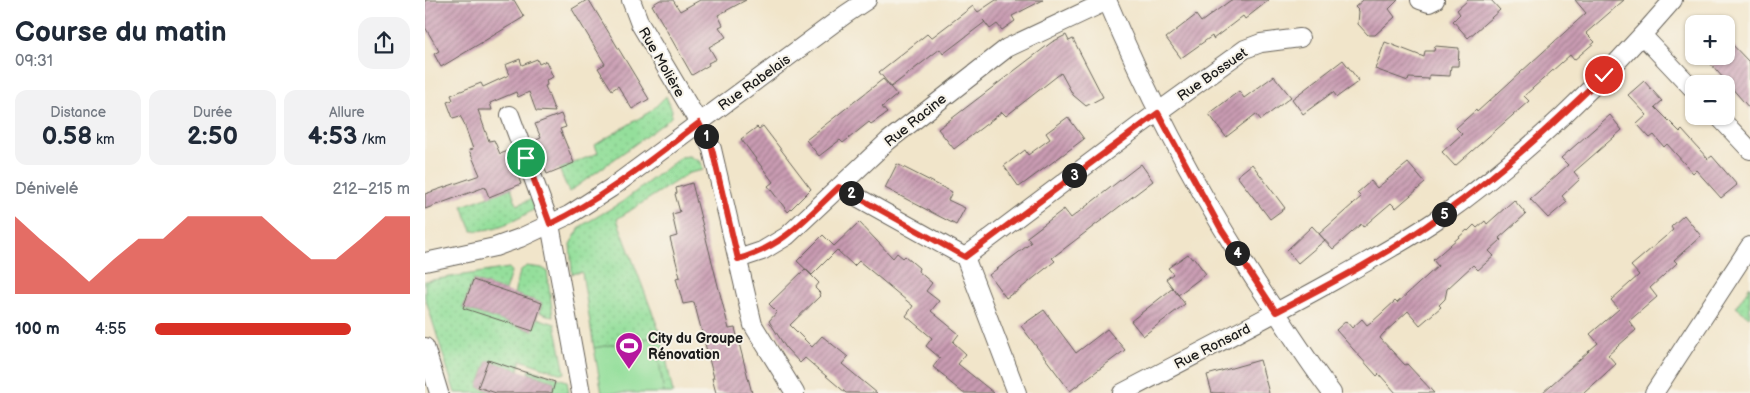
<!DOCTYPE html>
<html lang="fr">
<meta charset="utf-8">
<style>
body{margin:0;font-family:"Balsamiq Sans",sans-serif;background:#f2f2f3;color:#1f2937;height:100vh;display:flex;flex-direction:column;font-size:19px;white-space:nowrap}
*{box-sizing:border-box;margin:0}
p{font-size:16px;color:#747a83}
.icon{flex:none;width:28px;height:28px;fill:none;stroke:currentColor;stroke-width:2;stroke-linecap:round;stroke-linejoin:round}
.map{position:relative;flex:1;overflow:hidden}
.details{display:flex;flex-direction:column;background:#fff;width:425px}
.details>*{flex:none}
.controls{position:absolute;left:1260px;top:15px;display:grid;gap:10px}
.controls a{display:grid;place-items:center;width:50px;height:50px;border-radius:10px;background:#fff;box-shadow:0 1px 4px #0004;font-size:25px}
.pin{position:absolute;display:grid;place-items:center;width:42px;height:42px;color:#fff;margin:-21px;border:2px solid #fff;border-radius:50%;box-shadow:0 1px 5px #0007}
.km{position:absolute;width:25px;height:25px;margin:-12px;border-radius:50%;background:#222;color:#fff;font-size:14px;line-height:25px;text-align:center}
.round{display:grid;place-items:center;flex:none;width:52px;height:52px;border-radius:15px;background:#f2f2f3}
.overview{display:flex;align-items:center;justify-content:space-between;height:85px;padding:0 15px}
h1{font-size:28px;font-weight:700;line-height:38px}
.metrics{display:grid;grid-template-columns:repeat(3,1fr);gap:8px;height:85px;padding:5px 15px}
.metrics div{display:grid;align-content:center;border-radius:12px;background:#f2f2f3;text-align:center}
.metrics b{font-size:25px;font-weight:700}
.metrics small{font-size:14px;font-weight:400}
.metrics p{font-size:14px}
.chart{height:140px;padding:10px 15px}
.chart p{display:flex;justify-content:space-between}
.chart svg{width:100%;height:90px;margin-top:5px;fill:#d93025;opacity:.7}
ul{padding:0 15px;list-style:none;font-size:16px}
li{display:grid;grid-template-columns:80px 60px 1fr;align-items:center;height:38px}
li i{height:12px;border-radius:6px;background:#d93025}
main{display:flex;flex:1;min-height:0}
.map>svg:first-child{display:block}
.grass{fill:url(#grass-dots);stroke:#587e5c}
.garden{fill:#94df9b;stroke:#587e5c}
.building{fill:url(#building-hatch)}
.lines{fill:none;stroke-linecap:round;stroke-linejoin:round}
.minor-casing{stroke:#676259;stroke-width:20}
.minor{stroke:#fff;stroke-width:18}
.route-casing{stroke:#fff;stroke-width:10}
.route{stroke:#d93025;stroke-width:6}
.labels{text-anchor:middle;stroke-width:4;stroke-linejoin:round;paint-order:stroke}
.street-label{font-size:14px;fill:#1c1c1c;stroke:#f7f3e8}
.poi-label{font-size:14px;font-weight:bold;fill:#1c1c1c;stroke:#f7f3e8;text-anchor:start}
</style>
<main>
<section class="details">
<div class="overview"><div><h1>Course du matin</h1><p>09:31</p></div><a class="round"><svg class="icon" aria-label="share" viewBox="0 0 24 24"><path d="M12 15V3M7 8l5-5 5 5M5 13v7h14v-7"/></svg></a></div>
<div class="metrics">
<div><p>Distance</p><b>0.58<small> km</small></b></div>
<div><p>Durée</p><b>2:50</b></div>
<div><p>Allure</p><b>4:53<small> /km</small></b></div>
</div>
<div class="chart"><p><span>Dénivelé</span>212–215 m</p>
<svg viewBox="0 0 160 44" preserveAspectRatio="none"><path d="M0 44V6L10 17L20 27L30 38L40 27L50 17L60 17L70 6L80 6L90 6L100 6L110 17L120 27L130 27L140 17L150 6L160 6V44z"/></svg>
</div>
<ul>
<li><b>100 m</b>4:55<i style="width:77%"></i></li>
</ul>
</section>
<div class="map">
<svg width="1325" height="393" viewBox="0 0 1325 393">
<defs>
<pattern id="grass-dots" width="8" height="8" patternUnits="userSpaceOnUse" patternTransform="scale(1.25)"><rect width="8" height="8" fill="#94df9b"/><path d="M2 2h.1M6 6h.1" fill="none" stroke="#7fbf85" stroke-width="1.8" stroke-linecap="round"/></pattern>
<pattern id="building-hatch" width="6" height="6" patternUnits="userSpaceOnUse" patternTransform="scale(1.25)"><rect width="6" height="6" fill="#c99bb2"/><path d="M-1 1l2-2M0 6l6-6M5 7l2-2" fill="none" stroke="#a27e90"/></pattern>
</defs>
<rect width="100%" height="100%" fill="#f7f3e8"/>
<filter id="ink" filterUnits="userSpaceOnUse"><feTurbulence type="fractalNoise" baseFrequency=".02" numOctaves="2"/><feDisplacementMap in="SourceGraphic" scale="10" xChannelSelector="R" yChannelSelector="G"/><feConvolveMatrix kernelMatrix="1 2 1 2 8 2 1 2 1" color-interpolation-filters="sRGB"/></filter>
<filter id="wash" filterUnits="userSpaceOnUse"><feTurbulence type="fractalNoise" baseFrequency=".0096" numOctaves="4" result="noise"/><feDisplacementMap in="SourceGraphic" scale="20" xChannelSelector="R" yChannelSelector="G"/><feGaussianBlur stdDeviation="1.12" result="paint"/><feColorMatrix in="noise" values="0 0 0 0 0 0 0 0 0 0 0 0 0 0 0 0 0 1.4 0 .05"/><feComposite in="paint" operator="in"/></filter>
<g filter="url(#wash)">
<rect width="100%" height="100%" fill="#f1e5ca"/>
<!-- grass -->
<path class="grass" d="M241 96 247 110 246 117 242 121 144 192 134 169 173 153 170 145 226 111Z
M264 156 276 162 278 170 264 173 192 219 237 338 248 393H239L229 337 169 348 157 272 147 274 145 244 156 226 197 202 256 157Z
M86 188 92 205 106 199 110 209C90 221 70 231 47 231L37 206Z
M101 266 117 268 122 271 128 317 114 312 117 303 89 294 95 272Z
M84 268 86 272 80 291 48 280 38 308 107 331 112 318 130 324 140 373 137 374 96 360 93 370 63 360 53 387 71 393H30L0 297V281Z
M1325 286V315L1324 317 1311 307Z
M105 369 142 381 144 393H127L130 382 104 373Z"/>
<!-- garden -->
<path class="garden" d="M230 337 239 393H177L169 348Z"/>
<g id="blocks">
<!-- building -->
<path class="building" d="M0 0H89L99 17 16 67 9 54 14 51 0 27Z
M162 0H164L224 99 207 109 193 86 187 90 173 68 180 64 147 9Z
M235 0H248L255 11 275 0H321L293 15 298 25 294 27 301 37 284 47 291 59 283 63 284 65 267 75 227 5Z
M571 0H618L587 16 590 21 577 30 572 24 565 29 558 20 560 22 518 54 515 49 466 87 454 72 502 34 506 38 548 6 553 12Z
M806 0H844L820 19 818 16 788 39 787 36 756 58 741 38 771 15 776 22Z
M938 0H973L964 9 970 17 950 35H943L933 24 934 11 930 7Z
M1043 0H1066L1075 10 1043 38 1028 21 1035 14 1032 10Z
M1150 0H1199L1161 33 1170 42 1149 60 1145 55 1099 96 1104 101 1030 166 1017 152 1037 134 1031 128 1051 110 1052 112 1161 13Z
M641 35 644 41 648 39 678 97 661 106 648 95 636 73 581 116 577 112 529 149 513 129 627 42Z
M1301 38 1325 63V109L1279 56H1301Z
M960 42 999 57 1000 51H1009L1010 46 1034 48 1033 66H1026L1025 76 1004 75V79L984 78 983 81 950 69Z
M95 59 97 65 112 59 114 64 121 61 128 77 121 80 122 85 120 86 130 112 111 111 104 92 93 97 91 92 65 103 67 110H53L64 141 69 140 75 154 83 151 96 184 64 197 60 187 0 209V194L55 175 44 150 48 149 38 121 35 116 28 118 22 102 28 100 26 95 56 83 58 87 84 75 80 65Z
M918 60 934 81 912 97 908 92 878 114 867 99Z
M849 76 866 97 836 120 831 114 801 137 784 114 814 91 819 98Z
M458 79 472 95 457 107 462 113 446 124 444 122 418 143 415 140 394 156 381 140Z
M1219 81 1237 101 1230 107 1255 132 1257 130 1283 159 1287 156 1312 185 1296 198 1271 170 1268 173 1242 144 1239 147 1229 135 1225 138 1212 124 1222 115 1203 95Z
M136 114 141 127 135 129 149 163 122 174 109 141 116 138 110 124Z
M1185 115 1197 130 1149 172 1155 179 1137 196 1142 202 1123 218 1105 199 1143 165 1136 158Z
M643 117 659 139 594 187 579 166 600 150 603 155 625 139 621 133Z
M338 126 386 189 363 212 343 186 348 182 316 139 332 127 334 129Z
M983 163 1000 183 971 208 966 203 938 227 936 224 908 249 894 234 936 197 932 193 946 181 952 188Z
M472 164 527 192 523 200 540 208 531 225 460 188Z
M716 164 728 181 627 258 630 261 590 293H588L581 298 564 275 606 243 602 237 639 209 646 218Z
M827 164 860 208 845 219 812 176Z
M267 183 304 329 310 328 327 393H291L287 378H289L269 302 258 304 251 278 255 277 245 238 252 236 247 214 255 212 250 194 252 193 251 188Z
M1089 200 1101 214 1074 238 1076 240 1064 251 1069 256 1053 270 1048 265 1022 289 1020 299 1014 305 1016 307 995 325 983 311 957 335 955 338 967 351 980 365 982 364 1009 393H971L954 374 952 376 911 330 921 321 927 328 937 319 942 325 946 322V323L970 301 972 303 1013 266 1008 260 1042 230 1043 231 1049 225 1052 228 1060 221 1062 224Z
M1259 215 1276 236 1249 260 1252 263 1225 288 1232 297 1204 321 1211 330 1183 355 1191 364 1159 393H1117L1173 343 1165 334 1194 309 1186 300 1214 275 1206 266 1248 230 1246 227Z
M434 222 468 258 472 253 478 258 480 256 494 268 493 271 507 283 501 291 514 301 506 311 534 334 528 342 541 354 533 364 569 393H538L521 379 522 378 508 367 515 358 501 346 507 338 481 316 488 306 434 261 429 266 412 250 387 275 372 261 398 235 409 246Z
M887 226 900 240 873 263 862 250Z
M763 254 767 259 769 258 781 274 753 295 741 279 748 274 743 268Z
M380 269 394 283 390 288 395 293 394 295 395 296 365 325 387 347 397 336 423 357 417 364 452 393H421L380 358 375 363 361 348 344 321 352 312 344 304Z
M48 280 117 303 108 331 38 308Z
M748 288 760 304 718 336 706 321Z
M619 310 651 353 682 329 700 350 645 391 596 326Z
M63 360 130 382 127 393H71L53 387Z
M835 360 844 393H787L782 375Z"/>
</g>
</g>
<g filter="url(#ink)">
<use href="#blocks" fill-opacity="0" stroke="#676259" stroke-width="1"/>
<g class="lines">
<defs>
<path id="minor" d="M206 0 215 24 274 123 287 149 328 325 370 393
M682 0C728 110 784 213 851 312 869 339 887 367 907 393
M995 0 1004 3 1010 0
M1217 35 1269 90
M85 115 125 224 156 393
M1293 116 1325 150
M414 187 540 257 592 393
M540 257 715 125 820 49 836 43 875 38
M313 259 337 251 362 236 463 141 582 48 682 1
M0 262 70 247 95 238 144 215 186 188 421 14 442 0
M0 347 14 393
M697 393C768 356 840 319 910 280 946 259 983 240 1017 216 1100 157 1182 77 1248 0
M1229 393 1325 246"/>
</defs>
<!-- minor casing -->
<use href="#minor" class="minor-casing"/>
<!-- minor -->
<use href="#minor" class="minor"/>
</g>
</g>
<g class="lines" filter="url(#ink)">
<defs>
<path id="route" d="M101 158 125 224C179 198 226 159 274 123L287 149 313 259C358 247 381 218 414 187L540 257 733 113 796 229 851 312C907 283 967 252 1018 214 1076 173 1128 124 1179 75"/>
</defs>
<!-- route casing -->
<use href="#route" class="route-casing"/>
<!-- route -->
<use href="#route" class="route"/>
</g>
<!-- icons -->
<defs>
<symbol id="stadium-pin" viewBox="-11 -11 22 30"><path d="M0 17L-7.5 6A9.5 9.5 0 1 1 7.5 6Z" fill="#b5179e" stroke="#f7f3e8"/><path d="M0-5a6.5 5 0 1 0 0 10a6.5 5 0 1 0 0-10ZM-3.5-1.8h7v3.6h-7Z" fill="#fff"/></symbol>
</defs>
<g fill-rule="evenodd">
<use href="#stadium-pin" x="188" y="330" width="32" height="43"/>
</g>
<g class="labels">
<!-- street labels -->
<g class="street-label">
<text transform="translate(237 62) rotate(60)" y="5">Rue Molière</text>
<text transform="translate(787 74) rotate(-35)" y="5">Rue Bossuet</text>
<text transform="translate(329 82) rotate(-36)" y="5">Rue Rabelais</text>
<text transform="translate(490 120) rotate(-39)" y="5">Rue Racine</text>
<text transform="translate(787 346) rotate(-27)" y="5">Rue Ronsard</text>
</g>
<!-- poi labels -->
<g class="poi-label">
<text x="223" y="343">City du Groupe<tspan x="223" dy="16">Rénovation</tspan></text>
</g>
</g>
</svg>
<div class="controls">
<a>+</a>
<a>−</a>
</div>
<div class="pin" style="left:101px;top:158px;background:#1e9e55"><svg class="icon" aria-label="arrive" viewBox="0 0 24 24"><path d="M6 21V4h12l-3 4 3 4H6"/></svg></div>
<div class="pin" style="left:1179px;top:75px;background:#d93025"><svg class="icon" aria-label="check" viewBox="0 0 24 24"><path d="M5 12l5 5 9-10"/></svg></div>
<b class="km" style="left:281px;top:136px">1</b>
<b class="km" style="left:426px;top:193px">2</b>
<b class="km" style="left:649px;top:175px">3</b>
<b class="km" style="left:812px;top:253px">4</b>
<b class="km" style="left:1019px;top:214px">5</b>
</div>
</main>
